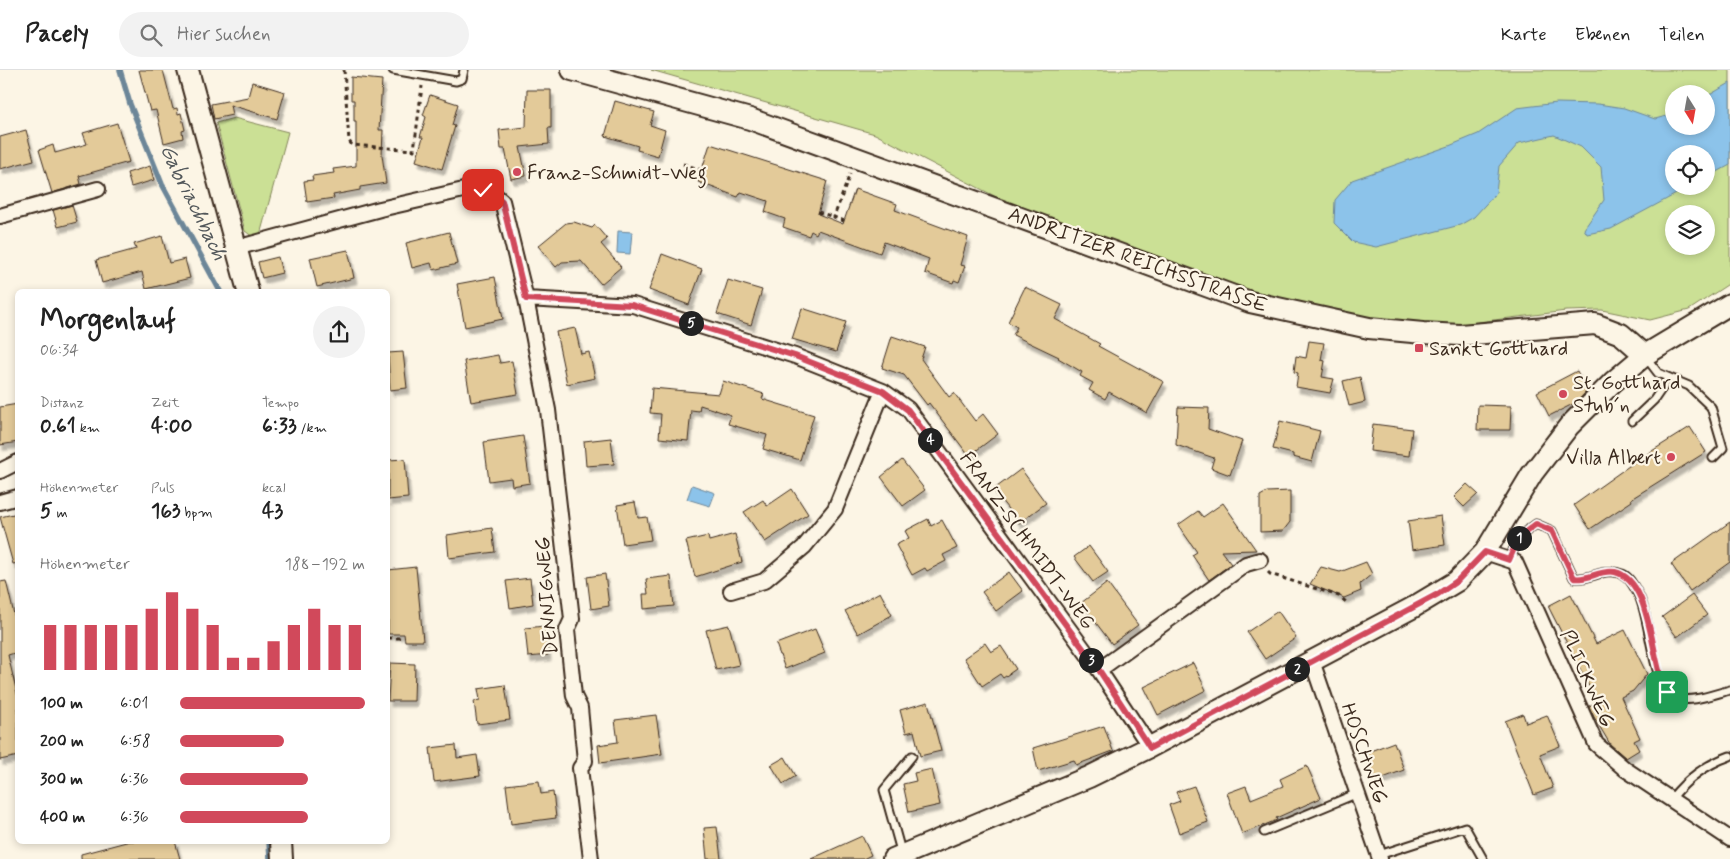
<!DOCTYPE html>
<html lang="de">
<meta charset="utf-8">
<style>
body{margin:0;font-family:Mynerve,sans-serif;background:#f2f2f2;color:#222;height:100vh;display:flex;flex-direction:column;font-size:19px;white-space:nowrap}
*{box-sizing:border-box;margin:0}
p{font-size:16px;color:#767676}
.icon{flex:none;width:28px;height:28px;fill:none;stroke:currentColor;stroke-width:2;stroke-linecap:round;stroke-linejoin:round}
.map{position:relative;flex:1;overflow:hidden}
.side{position:absolute;left:15px;top:219px;width:375px;height:555px;display:flex;flex-direction:column;background:#fff;border-radius:8px;box-shadow:0 2px 8px #0003}
.side>*{flex:none}
.needle{width:32px;rotate:169deg}
.tools{position:absolute;left:1665px;top:15px;display:grid;gap:10px}
.tools a{display:grid;place-items:center;width:50px;height:50px;border-radius:50%;background:#fff;box-shadow:0 2px 8px #0003;font-size:25px}
.pin{position:absolute;display:grid;place-items:center;width:42px;height:42px;color:#fff;margin:-21px;border-radius:10px;box-shadow:0 2px 8px #0006}
.km{position:absolute;width:25px;height:25px;margin:-12px;border-radius:50%;background:#222;color:#fff;font-size:14px;line-height:25px;text-align:center}
.round{display:grid;place-items:center;flex:none;width:52px;height:52px;border-radius:26px;background:#f2f2f2}
.head{display:flex;align-items:center;justify-content:space-between;height:85px;padding:0 25px}
h1{font-size:28px;font-weight:700;line-height:38px}
.metrics{display:grid;grid-template-columns:repeat(3,1fr);gap:8px;height:85px;padding:5px 25px}
.metrics div{display:grid;align-content:center}
.metrics b{font-size:21px;font-weight:700}
.metrics small{font-size:14px;font-weight:400}
.metrics p{font-size:14px}
.chart{height:140px;padding:10px 25px}
.chart p{display:flex;justify-content:space-between}
.chart svg{width:100%;height:90px;margin-top:5px;stroke:#d1495b;stroke-width:6}
ul{padding:0 25px;list-style:none;font-size:16px}
li{display:grid;grid-template-columns:80px 60px 1fr;align-items:center;height:38px}
li i{height:12px;border-radius:6px;background:#d1495b}
header{display:flex;align-items:center;gap:30px;box-sizing:border-box;height:70px;padding:0 25px;background:#fff;border-bottom:1px solid #e0e0e0}
header strong{font-size:24px}
nav{display:flex;gap:28px;margin-inline-start:auto;font-size:18px}
.search{width:350px;height:45px;background:#f2f2f2;display:flex;align-items:center;gap:12px;box-sizing:border-box;padding:0 18px;border-radius:28px;color:#767676;font-size:19px}
.map>svg:first-child{display:block}
.green{fill:#cbe095;stroke:#83855a;fill-rule:evenodd}
.water{fill:#8cc3ea;stroke:#6c8698}
.lines{fill:none;stroke-linecap:round;stroke-linejoin:round}
.stream{stroke:#6c8698;stroke-width:5.5}
.building{fill:#e3ca99;stroke:#3b2a1e;filter:url(#shadow)}
.lane-casing{stroke:#3b2a1e;stroke-width:11}
.street-casing{stroke:#3b2a1e;stroke-width:18}
.secondary-casing{stroke:#3b2a1e;stroke-width:24}
.path{stroke:#3b2a1e;stroke-width:3;stroke-dasharray:4 4;stroke-linecap:butt}
.lane{stroke:#fcf5e5;stroke-width:7}
.street{stroke:#fcf5e5;stroke-width:14}
.secondary{stroke:#fcf5e5;stroke-width:20}
.route-casing{stroke:#fff;stroke-width:10}
.route{stroke:#d1495b;stroke-width:6}
.poi-dot{fill:#d1495b;stroke:#fcf5e5;stroke-width:2}
.labels{text-anchor:middle;stroke-width:4.5;stroke-linejoin:round;paint-order:stroke}
.poi-label{font-size:20px;fill:#3b2a1e;stroke:#fcf5e5;text-anchor:start}
.street-label{font-size:20px;fill:#3b2a1e;stroke:#fcf5e5}
.water-label{font-size:21px;font-style:italic;fill:#53585b;stroke:#fcf5e5}
</style>
<header>
<strong>Pacely</strong>
<div class="search"><svg class="icon" aria-label="search" viewBox="0 0 24 24"><circle cx="10" cy="10" r="6"/><path d="M15 15l6 6"/></svg>Hier suchen</div>
<nav><a>Karte</a><a>Ebenen</a><a>Teilen</a></nav>
</header>
<div class="map">
<svg width="1730" height="789" viewBox="0 0 1730 789">
<defs>
<filter id="shadow"><feDropShadow dx="3" dy="5.5" stdDeviation="1" flood-color="#0004"/></filter>
</defs>
<rect width="100%" height="100%" fill="#fcf5e5"/>
<filter id="ink" filterUnits="userSpaceOnUse"><feTurbulence type="fractalNoise" baseFrequency=".02" numOctaves="2"/><feDisplacementMap in="SourceGraphic" scale="10" xChannelSelector="R" yChannelSelector="G"/><feConvolveMatrix kernelMatrix="1 2 1 2 8 2 1 2 1" color-interpolation-filters="sRGB"/></filter>
<g filter="url(#ink)">
<!-- green -->
<path class="green" d="M651 0H1730V213L1689 240 1650 250 1602 240 1566 241 1454 255 1363 249 1247 220 1156 189 1006 132 875 64ZM1674 24H1706V56H1674ZM1674 84H1706V116H1674ZM1674 144H1706V176H1674Z
M234 48 288 62 260 165 253 167 245 161 216 53Z"/>
<!-- water -->
<path class="water" d="M1730 13V95L1706 108V84H1674V116H1691L1611 159 1587 164 1584 159 1604 130 1601 97 1581 77 1554 65 1519 73 1499 96 1496 123 1474 147 1460 155 1376 177 1353 172 1334 153 1335 130 1352 110 1449 76 1478 64 1517 38 1557 33 1598 34 1624 38 1655 49 1674 44V56H1706V27Z
M618 161 632 162 630 184 617 183Z
M692 415 715 423 710 436 687 429Z"/>
<g class="lines">
<!-- stream -->
<path class="stream" d="M120 0 130 34 162 114 220 221
M269 771 270 789"/>
</g>
<!-- building -->
<path class="building" d="M139 0H163L173 39 177 38 178 44 181 43 185 60 182 61 183 68 164 73 156 40 150 41Z
M351 7 382 10 379 60H383L382 85 386 113 360 117V120L333 125 334 128 307 132 304 111 313 110 312 106 334 103 333 99 356 96V51H354V30H351Z
M252 12 285 22 277 49 230 35 232 45 214 49 211 34 248 27Z
M527 20H551V58H548L549 74 520 77 526 106 511 109 505 79H501L499 60 526 57Z
M430 25 458 34 452 55 455 56 442 99 416 91 423 67H420L426 47 423 45Z
M615 31 654 42 650 55 665 60 658 86 637 80 638 76 605 66Z
M117 53 129 92 79 106 81 114 52 123 39 80 53 75 55 83 87 74 83 63Z
M26 60 34 90 0 99V67Z
M710 74 827 111 818 144 843 154 855 119 897 134 895 140 968 167 960 195 965 196 959 212 954 210 953 213 925 203 929 189 884 172 880 183 818 160 816 164 811 161 809 166 783 157 785 149 765 142 768 131 741 122 738 127 698 112Z
M150 96 154 110 131 117 127 103Z
M72 135 77 152 58 157 53 140Z
M574 152 592 158 595 155 607 169 601 174 621 197 601 214 581 191 562 192 556 197 538 176 566 153Z
M449 162 457 194 433 200 431 193 412 198 406 173Z
M162 166 169 193 185 189 190 208 146 219 142 202 102 213 96 190 136 179 134 174Z
M348 180 354 208 317 217 310 188Z
M662 184 702 199 689 235 649 220Z
M278 187 282 203 262 208 258 192Z
M495 207 503 249 465 257 457 214Z
M728 210 762 220 751 255 717 244Z
M1025 217 1062 235 1055 249 1100 274 1098 276 1164 312 1147 343 1109 322 1105 329 1089 320 1093 313 1080 306 1082 302 1058 288 1059 287 1013 265 1017 257 1008 252Z
M802 238 846 252 836 282 792 269Z
M575 258 581 284 589 282 595 308 567 314 556 262Z
M892 266 925 277 921 289 949 327 954 323 975 351 983 344 998 364 969 386 929 333 927 335 904 305 882 298Z
M1309 271 1324 273 1321 290 1325 291 1322 307 1334 309 1330 323 1296 317 1298 303 1294 302 1296 286 1306 288Z
M403 282 407 318 390 320 388 283Z
M498 285 500 293 512 291 518 324 471 332 464 291Z
M1577 301 1587 321 1577 332 1549 346 1537 322Z
M1360 307 1365 332 1349 336 1343 311Z
M723 311 764 324 762 329 814 345 800 390 763 379 767 365 728 354 731 345 700 335 699 341 691 340 688 371 659 368 661 344 650 343 652 318 719 324Z
M18 334V372L0 375V337Z
M1478 335 1511 336 1510 360H1477Z
M1178 337 1209 338 1208 359 1242 371 1230 405 1211 398 1214 388 1176 375Z
M1280 351 1320 361 1312 392 1293 387V384L1273 379Z
M1373 354 1412 359 1409 386 1370 381Z
M1690 357 1706 382 1631 429 1632 431 1590 459 1574 435 1636 391Z
M523 366 530 413 512 416 511 408 489 411 484 372Z
M611 368 614 394 586 396 584 371Z
M405 389 408 428 388 430V390Z
M902 390 925 420 903 436 881 407Z
M1021 399 1046 433 1019 453 993 420Z
M1467 414 1478 424 1464 437 1454 427Z
M792 419 808 444 765 472 744 442 763 430 767 436Z
M1290 421V452L1283 461 1260 462V426L1267 422Z
M635 432 638 448 647 447 651 470 623 474 617 435Z
M1223 433 1256 480 1221 481 1231 494 1209 510 1192 485 1197 482 1178 455 1198 441 1203 447Z
M18 443V493L13 494 0 447Z
M1441 446 1445 475 1412 480 1408 451Z
M928 449 931 456 942 450 957 478 943 485 946 491 927 501 925 498 912 505 896 475 909 468 905 461Z
M1730 452V492L1690 521 1671 494Z
M492 458 495 482 449 488 447 465Z
M735 464 742 492 695 507 686 471 708 466 709 471Z
M1089 476 1108 502 1093 512 1074 487Z
M1366 492 1372 504 1360 514 1361 521 1344 528 1310 514 1321 497 1340 502Z
M416 497 423 571H405L404 564H388V500Z
M1009 502 1023 521 996 541 982 522Z
M605 504 609 536 591 539 587 507Z
M671 506 674 536 644 539 643 524H648L646 509Z
M530 508 533 534 510 538 506 511Z
M6 511 18 561V582L8 585 18 628V686L0 690V512Z
M1107 513 1138 555 1112 574 1081 533Z
M880 522 892 545 858 564 845 541Z
M1571 524 1596 574 1625 560 1647 604 1633 621 1621 627 1640 668 1634 671 1639 680 1626 688 1610 674 1594 647 1589 636 1597 632 1548 536Z
M1692 525 1707 545 1677 567 1662 547Z
M1278 541 1296 568 1265 589 1247 562Z
M729 555 739 595 716 600 706 560Z
M545 556 548 585 528 587 525 558Z
M815 559 825 583 785 599 776 574Z
M985 573 991 582 1001 576 1016 599 1003 608 1000 604 982 616 964 588Z
M390 593 415 594 414 631H388Z
M1193 593 1206 620 1158 645 1144 617Z
M505 615 510 650 477 654 474 631 480 630 478 619Z
M928 632 941 681 920 686 914 661 906 663 900 640Z
M1523 644 1526 653 1547 645 1560 676 1540 684 1553 718 1534 725 1505 651Z
M656 645 662 684 600 693 598 675 618 672 615 650Z
M1104 656 1113 681 1076 695 1074 690 1038 701 1033 678Z
M1394 672 1404 700 1375 711 1365 683Z
M456 675 457 688 477 685 480 706 434 712 430 678Z
M785 687 796 706 783 714 771 695Z
M1307 696 1321 728 1276 748 1277 750 1242 764 1227 723 1246 716 1251 729 1283 716 1280 709Z
M932 699 940 735 909 742 903 714 916 711 914 703Z
M539 711 541 724 553 722 556 748 511 754 506 715Z
M1194 716 1208 752 1179 763 1169 735 1180 731 1176 722Z
M717 757 721 789H707L704 758Z
M862 766 871 785 863 789H811Z
M130 771H175L180 789H81V784Z"/>
<g class="lines">
<defs>
<path id="lane" d="M393 0 456 11 462 9 464 0
M1645 286 1658 303 1689 316 1711 337 1723 378 1713 388
M1632 351 1654 330 1669 308
M1509 490 1519 467 1536 454 1552 461 1574 508C1591 511 1604 496 1622 504 1630 507 1634 517 1638 524 1651 547 1651 617 1674 627 1690 634 1714 624 1730 620
M1671 729C1688 708 1705 695 1730 686
M1264 762 1358 723
M902 785 884 720 912 686
M1379 785 1465 757 1483 789"/>
<path id="street" d="M0 146 98 119
M236 178 380 139 468 119 483 120 495 125 502 131 526 229 633 235 795 286 883 321 908 339 1099 600 1150 677
M526 229 548 340 572 549 567 560 574 626 580 638 585 691 580 698 591 789
M0 401 18 392
M0 432 18 427
M1485 482 1515 492 1596 674 1625 699 1730 769
M731 521 764 511 804 477 835 439 883 321
M1312 591 1380 789
M1099 600 1246 494 1260 490"/>
<path id="secondary" d="M188 0 248 221
M572 0 750 49 1250 232 1369 258 1423 263 1460 265 1595 254 1621 264 1645 285
M281 771 282 789
M893 789 1089 707 1150 677 1412 538 1457 511 1485 482 1532 404 1569 356 1613 312 1645 285 1730 234"/>
</defs>
<!-- lane casing -->
<use href="#lane" class="lane-casing"/>
<!-- street casing -->
<use href="#street" class="street-casing"/>
<!-- secondary casing -->
<use href="#secondary" class="secondary-casing"/>
<!-- path -->
<path class="path" d="M344 0 349 71 352 75 414 80 422 16
M683 94 702 100
M818 142 834 147
M844 151 834 147 850 104
M1268 502 1270 504 1339 526 1346 532
M388 568H401"/>
<!-- lane -->
<use href="#lane" class="lane"/>
<!-- street -->
<use href="#street" class="street"/>
<!-- secondary -->
<use href="#secondary" class="secondary"/>
</g>
</g>
<g class="lines" filter="url(#ink)">
<defs>
<path id="route" d="M483 120 495 125 502 131 526 229 632 235 795 286 883 321 908 340 1099 600 1150 678 1438 524 1457 511 1485 482 1509 490 1519 467 1536 454 1552 461 1574 508C1588 511 1600 499 1615 502 1653 511 1650 593 1667 622"/>
</defs>
<!-- route casing -->
<use href="#route" class="route-casing"/>
<!-- route -->
<use href="#route" class="route"/>
</g>
<!-- markers -->
<g class="poi-dot">
<circle cx="517" cy="102" r="5"/>
<rect x="1414" y="273" width="10" height="10" rx="2.5"/>
<circle cx="1563" cy="324" r="5"/>
<circle cx="1671" cy="387" r="5"/>
</g>
<g class="labels">
<!-- poi labels -->
<g class="poi-label">
<text x="527" y="109">Franz-Schmidt-Weg</text>
<text x="1429" y="285">Sankt Gotthard</text>
<text x="1573" y="319">St. Gotthard<tspan x="1573" dy="23">Stub´n</tspan></text>
<text x="1661" y="394" text-anchor="end">Villa Albert</text>
</g>
<!-- street labels -->
<g class="street-label">
<text transform="translate(1138 189) rotate(20)" y="7">ANDRITZER REICHSSTRASSE</text>
<text transform="translate(1028 470) rotate(54)" y="7">FRANZ-SCHMIDT-WEG</text>
<text transform="translate(546 526) rotate(-94)" y="7">DENNIGWEG</text>
<text transform="translate(1588 608) rotate(66)" y="7">PLICKWEG</text>
<text transform="translate(1365 683) rotate(71)" y="7">HOSCHWEG</text>
</g>
<!-- water labels -->
<g class="water-label">
<text transform="translate(194 132) rotate(64)" y="7">Gabriachbach</text>
</g>
</g>
</svg>
<div class="tools">
<a><svg class="needle" viewBox="-14 -14 28 28"><path d="M0-13l5 13h-10z" fill="#e53935"/><path d="M0 13l5-13h-10z" fill="#767676"/></svg></a>
<a><svg class="icon" aria-label="locate" viewBox="0 0 24 24"><circle cx="12" cy="12" r="6"/><path d="M12 2v4M12 18v4M2 12h4M18 12h4"/></svg></a>
<a><svg class="icon" aria-label="layers" viewBox="0 0 24 24"><path d="M12 4l9 5-9 5-9-5zM3 14l9 5 9-5"/></svg></a>
</div>
<div class="pin" style="left:1667px;top:622px;background:#1e9e55"><svg class="icon" aria-label="arrive" viewBox="0 0 24 24"><path d="M6 21V4h12l-3 4 3 4H6"/></svg></div>
<div class="pin" style="left:483px;top:120px;background:#d93025"><svg class="icon" aria-label="check" viewBox="0 0 24 24"><path d="M5 12l5 5 9-10"/></svg></div>
<b class="km" style="left:1519px;top:468px">1</b>
<b class="km" style="left:1297px;top:599px">2</b>
<b class="km" style="left:1091px;top:590px">3</b>
<b class="km" style="left:930px;top:370px">4</b>
<b class="km" style="left:691px;top:253px">5</b>
<section class="side">
<div class="head"><div><h1>Morgenlauf</h1><p>06:34</p></div><a class="round"><svg class="icon" aria-label="share" viewBox="0 0 24 24"><path d="M12 15V3M7 8l5-5 5 5M5 13v7h14v-7"/></svg></a></div>
<div class="metrics">
<div><p>Distanz</p><b>0.61<small> km</small></b></div>
<div><p>Zeit</p><b>4:00</b></div>
<div><p>Tempo</p><b>6:33<small> /km</small></b></div>
</div>
<div class="metrics">
<div><p>Höhenmeter</p><b>5<small> m</small></b></div>
<div><p>Puls</p><b>163<small> bpm</small></b></div>
<div><p>kcal</p><b>43</b></div>
</div>
<div class="chart"><p><span>Höhenmeter</span>188–192 m</p>
<svg viewBox="0 0 160 44" preserveAspectRatio="none"><path d="M5 44V22M15 44V22M25 44V22M35 44V22M45 44V22M55 44V14M65 44V6M75 44V14M85 44V22M95 44V38M105 44V38M115 44V30M125 44V22M135 44V14M145 44V22M155 44V22"/></svg>
</div>
<ul>
<li><b>100 m</b>6:01<i style="width:100%"></i></li>
<li><b>200 m</b>6:58<i style="width:56%"></i></li>
<li><b>300 m</b>6:36<i style="width:69%"></i></li>
<li><b>400 m</b>6:36<i style="width:69%"></i></li>
</ul>
</section>
</div>
